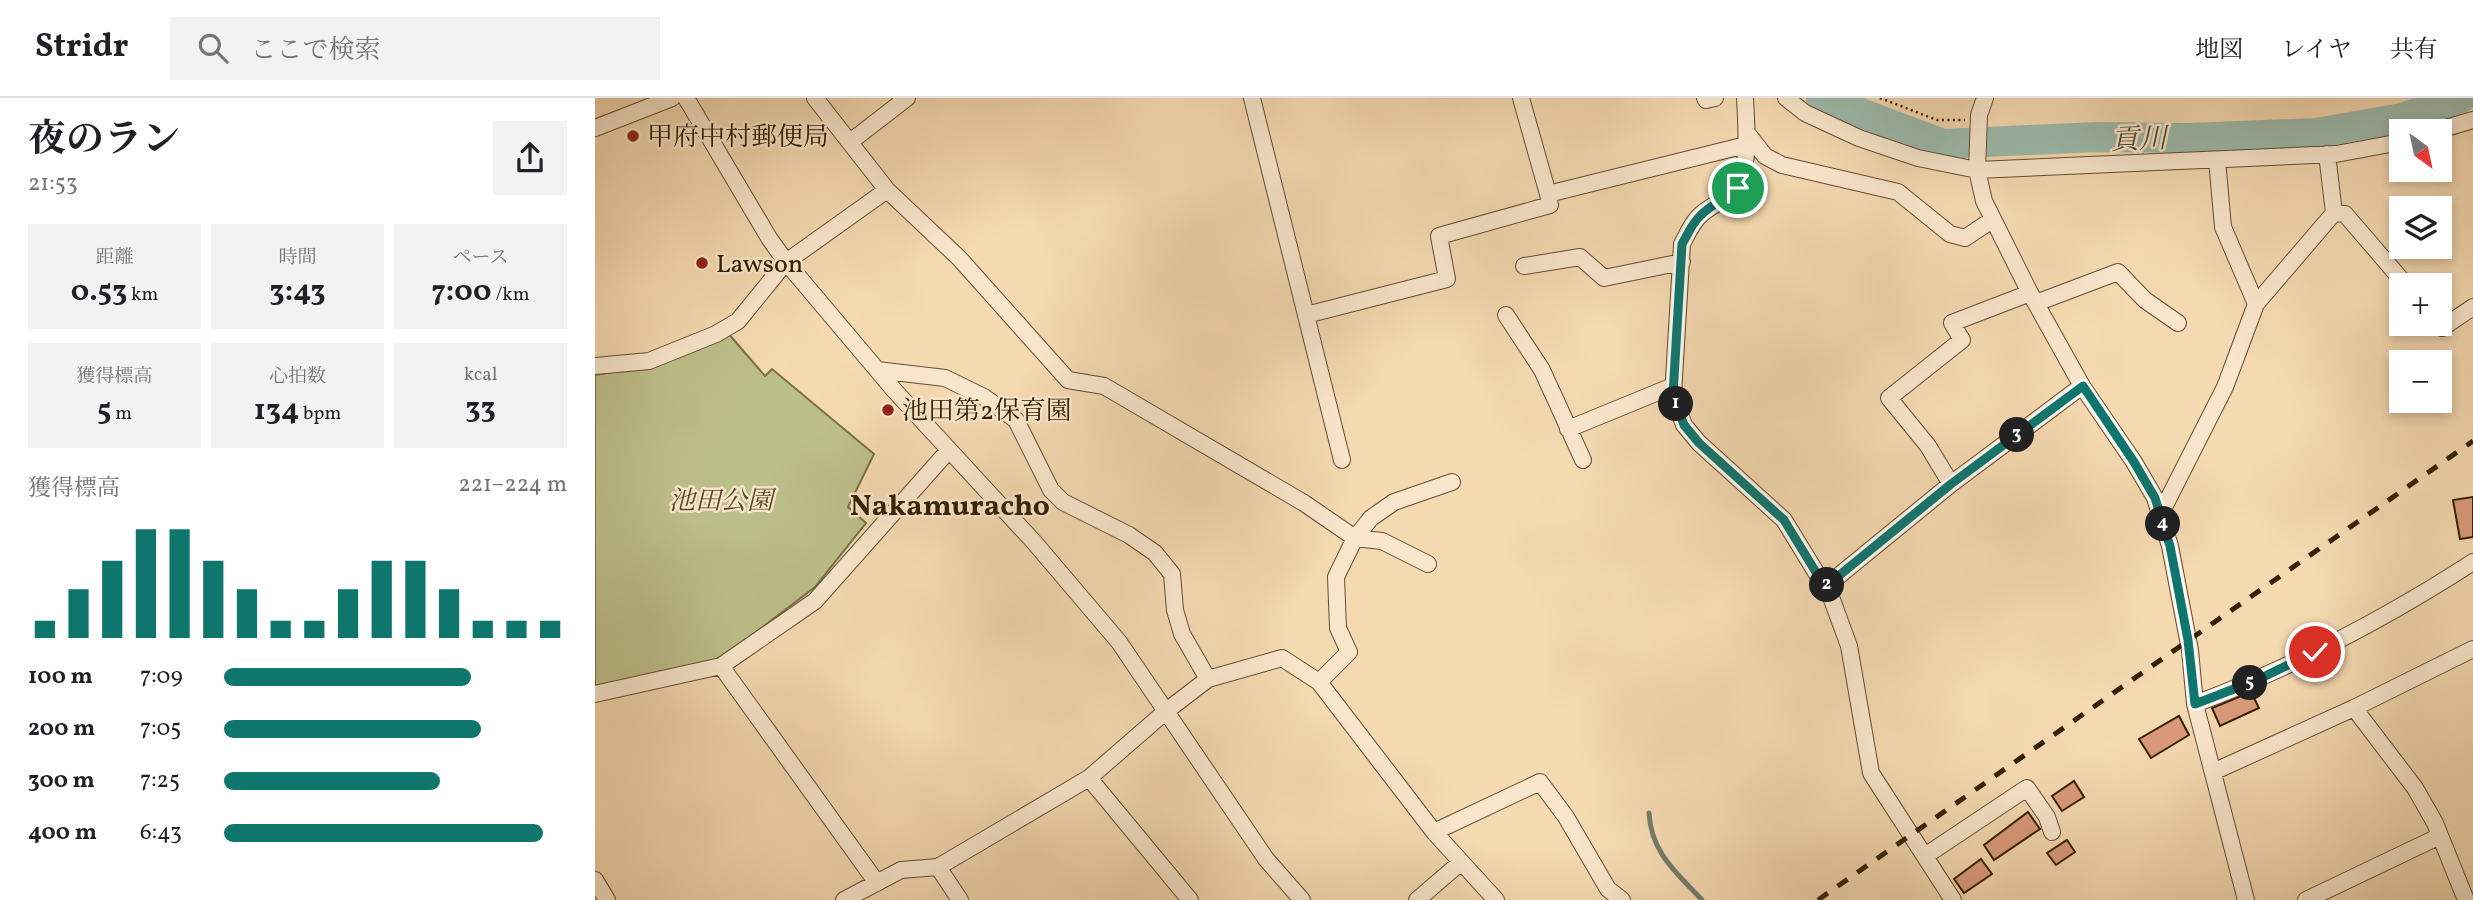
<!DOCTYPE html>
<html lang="ja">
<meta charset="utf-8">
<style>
body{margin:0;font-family:Vollkorn,"Noto Serif JP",serif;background:#f2f2f2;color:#202124;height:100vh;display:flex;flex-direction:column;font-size:26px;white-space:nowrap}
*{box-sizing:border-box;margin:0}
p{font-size:23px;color:#757577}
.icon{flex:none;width:38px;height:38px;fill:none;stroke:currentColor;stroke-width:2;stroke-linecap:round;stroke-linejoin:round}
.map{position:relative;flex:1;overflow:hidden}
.drawer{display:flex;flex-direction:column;background:#fff;width:595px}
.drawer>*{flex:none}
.needle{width:46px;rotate:147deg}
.buttons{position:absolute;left:1794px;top:21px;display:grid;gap:14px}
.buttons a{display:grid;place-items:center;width:63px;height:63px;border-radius:0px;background:#fff;box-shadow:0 4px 10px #0003;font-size:35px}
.pin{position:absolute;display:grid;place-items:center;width:60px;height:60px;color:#fff;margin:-30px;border:4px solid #fff;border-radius:50%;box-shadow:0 2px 7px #0007}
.km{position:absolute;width:35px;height:35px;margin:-18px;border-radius:50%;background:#222;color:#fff;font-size:19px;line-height:35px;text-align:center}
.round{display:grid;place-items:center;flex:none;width:74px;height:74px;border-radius:0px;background:#f2f2f2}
.overview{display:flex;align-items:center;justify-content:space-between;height:119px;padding:0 28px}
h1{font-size:38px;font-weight:700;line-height:52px}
.metrics{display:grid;grid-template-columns:repeat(3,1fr);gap:10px;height:119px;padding:7px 28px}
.metrics div{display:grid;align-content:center;border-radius:0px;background:#f2f2f2;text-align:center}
.metrics b{font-size:30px;font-weight:700}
.metrics small{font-size:19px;font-weight:400}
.metrics p{font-size:19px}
.chart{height:196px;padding:14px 28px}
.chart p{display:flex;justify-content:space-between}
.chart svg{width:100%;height:126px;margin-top:7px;stroke:#0f766e;stroke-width:6}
ul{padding:0 28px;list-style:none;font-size:23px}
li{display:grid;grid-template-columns:112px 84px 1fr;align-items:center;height:52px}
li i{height:18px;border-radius:9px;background:#0f766e}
header{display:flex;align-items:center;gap:42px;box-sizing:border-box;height:98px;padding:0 35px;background:#fff;border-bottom:2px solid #e0e0e0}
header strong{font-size:33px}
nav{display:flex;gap:38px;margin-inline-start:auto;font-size:24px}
.search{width:490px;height:63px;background:#f2f2f2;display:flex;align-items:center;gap:18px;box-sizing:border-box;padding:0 24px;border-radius:0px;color:#757577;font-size:26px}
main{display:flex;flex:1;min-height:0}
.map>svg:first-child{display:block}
.green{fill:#bdbf8a;stroke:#787046;stroke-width:2}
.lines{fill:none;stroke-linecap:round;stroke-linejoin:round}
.stream{stroke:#727c69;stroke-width:5}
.river{stroke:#9cbaad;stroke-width:30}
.building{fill:#da9a7b;stroke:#342002;stroke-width:2}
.minor-casing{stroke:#644e2e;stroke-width:18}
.path{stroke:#342002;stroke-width:2.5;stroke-dasharray:2 3.5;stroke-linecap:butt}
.minor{stroke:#f8e6cc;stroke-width:16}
.rail{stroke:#342002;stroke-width:5;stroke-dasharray:12 12;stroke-linecap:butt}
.route-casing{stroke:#fff;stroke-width:14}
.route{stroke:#0f766e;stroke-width:9}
.poi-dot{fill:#8f2418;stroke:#f8e6cc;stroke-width:2.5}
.labels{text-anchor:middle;stroke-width:5;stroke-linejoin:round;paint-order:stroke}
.poi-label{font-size:26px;fill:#342002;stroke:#f8e6cc;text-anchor:start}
.park-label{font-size:26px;font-style:italic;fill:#564824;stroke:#f8e6cc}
.water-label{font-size:28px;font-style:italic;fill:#534e35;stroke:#f8e6cc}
.quarter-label{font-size:30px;font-weight:bold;fill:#342002;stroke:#f8e6cc}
</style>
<header>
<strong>Stridr</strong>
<div class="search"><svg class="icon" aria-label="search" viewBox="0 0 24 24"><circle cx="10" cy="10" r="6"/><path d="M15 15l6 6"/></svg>ここで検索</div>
<nav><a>地図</a><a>レイヤ</a><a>共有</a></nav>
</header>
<main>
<section class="drawer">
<div class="overview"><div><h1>夜のラン</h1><p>21:53</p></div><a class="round"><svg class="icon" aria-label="share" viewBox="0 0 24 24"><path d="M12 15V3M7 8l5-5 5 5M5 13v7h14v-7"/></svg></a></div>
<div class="metrics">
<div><p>距離</p><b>0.53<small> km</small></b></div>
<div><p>時間</p><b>3:43</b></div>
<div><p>ペース</p><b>7:00<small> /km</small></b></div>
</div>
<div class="metrics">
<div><p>獲得標高</p><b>5<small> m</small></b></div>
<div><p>心拍数</p><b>134<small> bpm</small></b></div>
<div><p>kcal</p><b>33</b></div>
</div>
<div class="chart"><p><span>獲得標高</span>221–224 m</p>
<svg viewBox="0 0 160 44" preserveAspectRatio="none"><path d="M5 44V38M15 44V27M25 44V17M35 44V6M45 44V6M55 44V17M65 44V27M75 44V38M85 44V38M95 44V27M105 44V17M115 44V17M125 44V27M135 44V38M145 44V38M155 44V38"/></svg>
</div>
<ul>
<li><b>100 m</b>7:09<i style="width:72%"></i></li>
<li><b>200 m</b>7:05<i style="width:75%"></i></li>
<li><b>300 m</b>7:25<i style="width:63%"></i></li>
<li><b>400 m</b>6:43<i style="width:93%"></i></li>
</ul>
</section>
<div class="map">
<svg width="1878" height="802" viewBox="0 0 1878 802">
<rect width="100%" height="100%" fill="#f5d9b1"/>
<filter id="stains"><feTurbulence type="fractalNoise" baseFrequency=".00286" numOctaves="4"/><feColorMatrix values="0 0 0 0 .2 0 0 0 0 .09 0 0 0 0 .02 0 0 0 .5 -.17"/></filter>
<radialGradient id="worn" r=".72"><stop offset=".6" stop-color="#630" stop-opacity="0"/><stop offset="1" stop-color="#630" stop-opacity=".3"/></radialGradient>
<!-- green -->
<path class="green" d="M132 234 170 278 177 271 279 356 253 409 271 425 220 489 123 563 0 588V277L60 267Z"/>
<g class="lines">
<!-- stream -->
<path class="stream" d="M1054 715C1056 755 1082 775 1107 802"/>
<!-- river -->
<path class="river" d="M1226 0 1348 46 1501 39 1594 40 1721 35 1807 20 1866 0"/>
</g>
<!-- building -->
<path class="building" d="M1878 399V439L1865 441 1858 402Z
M1656 594 1664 610 1625 628 1617 610Z
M1584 618 1594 637 1556 660 1544 641Z
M1479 683 1489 699 1467 713 1457 698Z
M1433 714 1445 731 1399 762 1389 747Z
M1472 742 1480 754 1461 767 1452 755Z
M1386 761 1397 776 1369 795 1359 781Z"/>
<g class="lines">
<defs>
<path id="minor" d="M91 0 174 140 191 164 299 292 439 444 524 544 671 761 707 802
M220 0 292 92 364 160 473 282 509 288 709 405 760 440 787 443 833 466
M657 0 747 362
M926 0 953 96
M1110 0 1111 2 1120 0
M1150 0C1151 22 1156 75 1140 92 1131 102 1119 106 1109 114 1098 122 1093 135 1087 146L1078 297 1089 327 1104 345 1189 422 1236 499 1254 548 1276 675 1358 802
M1191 0 1210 15 1264 40 1323 60 1382 72 1741 56 1806 44
M1390 0 1384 17 1382 72 1389 103 1435 195 1487 288 1539 364 1560 400 1575 448 1595 552 1600 606 1651 802
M0 30 77 0
M1841 33 1878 22
M1152 35 1170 58 1187 67 1303 94 1355 136 1370 140 1397 122
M255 44 312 0
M1732 56 1739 115
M929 168 985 159 1009 180 1087 164
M1441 205 1523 174 1550 202 1583 225
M1661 206 1739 115 1750 116 1811 187
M711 217 852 181 844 138 955 107 953 96 1151 47
M911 217 947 272 988 362
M1844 226 1847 230 1878 209
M0 268 54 263 121 236 143 223 191 164 292 92
M282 272 350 280 389 299 421 322 456 392 468 404 534 437 560 455 577 476 580 512 587 536 613 581
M973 331 1078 288
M1356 386 1333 348 1294 300 1367 242 1357 225 1435 195
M1565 417 1630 289 1661 206 1628 129 1622 62
M1230 489 1356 386 1487 288
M126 568 282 785
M724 584 754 554 743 530 741 479 760 440 776 420 799 404 857 384
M0 596 126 568 220 503 354 352
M1600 606C1698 569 1790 521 1878 464
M1759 610 1820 690 1840 725 1871 802
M1618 674 1759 610 1878 551
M494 680 595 802
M839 734 945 684 971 719 1013 791 1027 802
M1330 758 1432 690 1452 719 1457 734
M343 769 365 802
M0 782 12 802
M249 802 306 772 343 769 494 680 570 614 613 581 687 560 724 584 839 734 901 802
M822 802 865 765
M1711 802 1845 738"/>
</defs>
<!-- minor casing -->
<use href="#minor" class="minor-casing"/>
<!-- path -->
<path class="path" d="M1285 0 1342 22H1370"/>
<!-- minor -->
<use href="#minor" class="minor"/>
<!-- rail -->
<path class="rail" d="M1223 802 1878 343"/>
</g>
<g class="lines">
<defs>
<path id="route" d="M1143 90C1131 100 1116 107 1106 117 1097 125 1093 136 1087 146L1078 297 1089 327 1104 345 1189 422 1230 489 1356 386 1488 288 1539 364 1560 400 1575 448 1593 542 1600 606 1662 582 1720 554"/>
</defs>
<!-- route casing -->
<use href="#route" class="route-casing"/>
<!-- route -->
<use href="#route" class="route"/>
</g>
<!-- markers -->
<g class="poi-dot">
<circle cx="38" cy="38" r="7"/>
<circle cx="107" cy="165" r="7"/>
<circle cx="293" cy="312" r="7"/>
</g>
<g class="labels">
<!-- poi labels -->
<g class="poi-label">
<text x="52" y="47">甲府中村郵便局</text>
<text x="121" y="174">Lawson</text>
<text x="307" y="321">池田第2保育園</text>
</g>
<!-- park labels -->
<g class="park-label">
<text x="126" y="411">池田公園</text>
</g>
<!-- water labels -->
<g class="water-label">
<text transform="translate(1544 40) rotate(-2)" y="10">貢川</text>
</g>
<!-- quarter labels -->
<g class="quarter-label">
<text x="355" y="417">Nakamuracho</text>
</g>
</g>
<rect width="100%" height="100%" filter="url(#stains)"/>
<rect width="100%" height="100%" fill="url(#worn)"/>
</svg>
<div class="buttons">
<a><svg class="needle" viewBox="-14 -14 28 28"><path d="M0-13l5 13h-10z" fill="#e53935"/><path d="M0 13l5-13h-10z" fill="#757577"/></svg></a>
<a><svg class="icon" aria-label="layers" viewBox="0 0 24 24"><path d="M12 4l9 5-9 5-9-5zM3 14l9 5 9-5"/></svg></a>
<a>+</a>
<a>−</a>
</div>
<div class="pin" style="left:1143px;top:90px;background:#1e9e55"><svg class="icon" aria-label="arrive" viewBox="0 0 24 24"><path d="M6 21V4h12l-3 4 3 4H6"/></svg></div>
<div class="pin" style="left:1720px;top:554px;background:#d93025"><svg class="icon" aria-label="check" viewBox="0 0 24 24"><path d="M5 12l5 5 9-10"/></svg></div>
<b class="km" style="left:1081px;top:306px">1</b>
<b class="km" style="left:1232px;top:487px">2</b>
<b class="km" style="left:1422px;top:337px">3</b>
<b class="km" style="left:1568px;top:426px">4</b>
<b class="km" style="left:1655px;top:585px">5</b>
</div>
</main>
